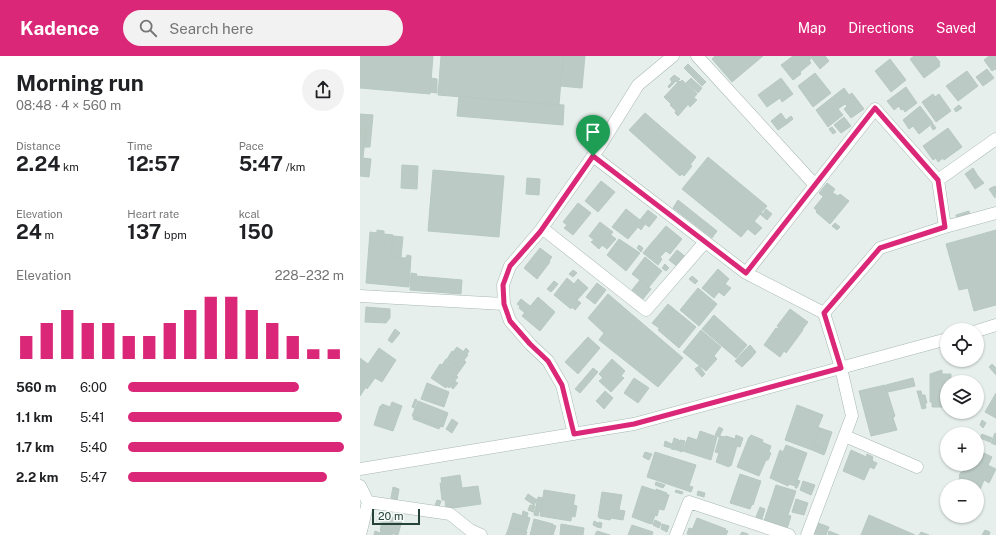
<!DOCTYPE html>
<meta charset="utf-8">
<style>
body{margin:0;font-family:"Public Sans",sans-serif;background:#f2f2f2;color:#202124;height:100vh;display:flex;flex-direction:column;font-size:15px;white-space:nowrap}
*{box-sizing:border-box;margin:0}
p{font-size:13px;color:#757577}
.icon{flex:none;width:22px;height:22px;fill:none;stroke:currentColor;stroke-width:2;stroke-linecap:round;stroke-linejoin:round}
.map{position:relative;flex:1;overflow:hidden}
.details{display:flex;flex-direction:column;background:#fff;width:360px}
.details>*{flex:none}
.fabs{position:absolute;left:580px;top:267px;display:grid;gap:8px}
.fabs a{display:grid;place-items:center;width:44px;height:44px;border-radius:50%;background:#fff;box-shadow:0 1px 3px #0004;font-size:20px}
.scale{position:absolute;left:12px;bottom:10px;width:48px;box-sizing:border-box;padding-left:4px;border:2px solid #24423a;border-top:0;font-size:11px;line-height:14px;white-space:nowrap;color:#24423a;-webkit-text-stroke:3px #f7fbf9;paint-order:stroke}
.pin{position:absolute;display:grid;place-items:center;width:34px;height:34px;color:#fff;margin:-41px -17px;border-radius:50% 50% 50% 0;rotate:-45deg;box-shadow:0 0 4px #0007}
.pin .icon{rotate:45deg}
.round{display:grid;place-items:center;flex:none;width:42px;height:42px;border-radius:21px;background:#f2f2f2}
.overview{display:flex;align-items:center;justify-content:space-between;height:68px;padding:0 16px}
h1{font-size:22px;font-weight:700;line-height:30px}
.figures{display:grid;grid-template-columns:repeat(3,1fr);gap:6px;height:68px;padding:4px 16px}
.figures div{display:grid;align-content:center}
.figures b{font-size:20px;font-weight:700}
.figures small{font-size:11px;font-weight:400}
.figures p{font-size:11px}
.chart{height:112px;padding:8px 16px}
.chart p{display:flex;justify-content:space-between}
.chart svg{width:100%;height:72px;margin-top:4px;stroke:#db2777;stroke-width:6}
ul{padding:0 16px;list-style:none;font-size:13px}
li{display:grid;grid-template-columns:64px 48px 1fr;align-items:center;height:30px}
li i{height:10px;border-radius:5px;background:#db2777}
header{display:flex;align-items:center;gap:24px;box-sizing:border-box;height:56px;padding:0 20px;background:#db2777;color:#fff}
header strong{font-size:19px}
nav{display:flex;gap:22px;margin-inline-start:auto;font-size:14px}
.search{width:280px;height:36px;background:#f2f2f2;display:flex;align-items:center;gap:10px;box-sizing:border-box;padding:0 14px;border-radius:22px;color:#757577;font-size:15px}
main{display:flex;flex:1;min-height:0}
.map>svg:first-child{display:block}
.building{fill:#bbcac4;stroke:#b8c9c2}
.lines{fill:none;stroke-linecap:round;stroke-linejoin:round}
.minor-casing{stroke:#a8b8b2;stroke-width:13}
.minor{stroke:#fff;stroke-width:12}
.route-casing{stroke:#fff;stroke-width:8}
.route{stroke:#db2777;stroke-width:5}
</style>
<header>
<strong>Kadence</strong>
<div class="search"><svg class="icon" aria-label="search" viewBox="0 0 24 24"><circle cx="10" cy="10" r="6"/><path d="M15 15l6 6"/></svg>Search here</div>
<nav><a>Map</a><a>Directions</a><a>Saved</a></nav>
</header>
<main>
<section class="details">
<div class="overview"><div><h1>Morning run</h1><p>08:48 · 4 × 560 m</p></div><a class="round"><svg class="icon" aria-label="share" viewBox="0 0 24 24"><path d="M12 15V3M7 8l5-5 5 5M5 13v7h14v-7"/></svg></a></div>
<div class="figures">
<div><p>Distance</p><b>2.24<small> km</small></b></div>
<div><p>Time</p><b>12:57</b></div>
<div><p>Pace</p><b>5:47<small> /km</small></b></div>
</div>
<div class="figures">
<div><p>Elevation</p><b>24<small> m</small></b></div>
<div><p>Heart rate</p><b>137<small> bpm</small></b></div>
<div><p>kcal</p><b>150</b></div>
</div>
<div class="chart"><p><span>Elevation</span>228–232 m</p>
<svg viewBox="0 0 160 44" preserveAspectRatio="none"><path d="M5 44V30M15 44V22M25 44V14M35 44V22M45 44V22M55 44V30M65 44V30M75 44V22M85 44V14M95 44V6M105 44V6M115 44V14M125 44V22M135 44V30M145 44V38M155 44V38"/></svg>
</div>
<ul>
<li><b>560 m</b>6:00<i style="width:79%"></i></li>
<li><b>1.1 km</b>5:41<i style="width:99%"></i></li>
<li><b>1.7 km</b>5:40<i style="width:100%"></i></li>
<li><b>2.2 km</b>5:47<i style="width:92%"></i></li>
</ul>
</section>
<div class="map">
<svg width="636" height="479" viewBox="0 0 636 479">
<rect width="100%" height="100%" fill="#e6efeb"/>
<!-- building -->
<path class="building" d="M0 0H73L70 38 0 32Z
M81 0H203L199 49 78 39Z
M203 0H225L222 32 200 30Z
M355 0H403L372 26 352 3Z
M433 0H449L451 3 449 4 451 7 440 16 441 18 433 24 421 9Z
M450 0H465L469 5 460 13Z
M554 0H575L580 6 579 8 580 10 564 22 550 3Z
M629 0H636V14L635 13 632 15 624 4Z
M530 3 546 24 531 36 515 15Z
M328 8 346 26 342 30 324 12Z
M627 13 634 22 623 30 616 21Z
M607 15 618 30 598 45 586 30Z
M455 17 471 37 453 51 438 30Z
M314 19 320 23 317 26 316 25 309 32 308 30 312 26 310 23Z
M71 22 77 23V37L70 36Z
M331 22 342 32 338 37 326 27Z
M421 22 433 38 422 46 420 42 407 51 398 39Z
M322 24 337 38 318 60 315 57 316 55 310 49 311 48 304 41 319 25 320 26Z
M546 31 557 47 545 56 543 53 541 54 539 50 534 54 527 45Z
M484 32 489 39 492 37 504 53 491 62 484 53 487 50 485 48 478 53 483 59 468 71 456 54Z
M573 38 575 41 579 38 591 55 576 66 562 46Z
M99 40 204 49 203 69 97 60Z
M334 42 337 44 330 51 328 48Z
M599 49 602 52 596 56 594 53Z
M560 50 573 67 559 78 553 70 549 73 543 64Z
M285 57 336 101 330 109 332 110 324 120 322 118 320 120 269 74Z
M421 57 428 67 418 74 411 65Z
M0 58 13 59 10 91H4L6 73 0 72Z
M431 60 433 63 428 67 426 64Z
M484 61 491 70 481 77 474 69Z
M573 68 576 72 573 74 571 70Z
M472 71 476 76 473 78 469 73Z
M0 72 6 73 3 102 11 103 9 121 0 120Z
M588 72 602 91 584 104 583 102 578 106 576 102 573 104 563 90Z
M348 101 407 150 381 181 322 133Z
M42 109 58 110 57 133 41 132Z
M613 112 618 120 610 125 605 118Z
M73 114 144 120 139 181 68 175Z
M618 120 624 127 615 133 610 125Z
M167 122 180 123 179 139 166 138Z
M241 125 255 136 238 156 225 145Z
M467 127 475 133 467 144 459 137Z
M635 130 636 131 635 142 629 133Z
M473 137 478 140 480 138 489 145 470 168 456 156 457 155 454 152 463 141 467 144Z
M318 144 357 175 352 182 313 152Z
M218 147 231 157 213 179 204 172 207 169 203 166Z
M266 153 285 168 281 174 278 171 268 183 252 171Z
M406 153 412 158 407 164 400 158 401 157 403 158Z
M288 154 297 161 289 171 280 164Z
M609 155 610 159 597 163 596 159Z
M394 165 402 172 395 179 388 173Z
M240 166 253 176 239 193 231 186 234 184 229 180Z
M475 167 480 171 477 174 472 170Z
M306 170 322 183 310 198 306 195 300 201 302 203 298 209 283 197Z
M17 174 24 175V178L33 179 31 201 46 202 47 199 51 200 49 231 6 227 10 176 17 177Z
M636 174V249L614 255 608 232 599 234 586 188Z
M251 179 256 183 247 193 242 189Z
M33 180 43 181 41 201H31Z
M259 183 280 197 266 215 247 199Z
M279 189 283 192 281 196 277 192Z
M180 192 192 201 189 205 190 206 177 223 164 212Z
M317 194 326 201 318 211 309 204Z
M285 201 302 215 289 231 272 218Z
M305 208 309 212 306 215 302 212Z
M358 213 369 223 354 242 342 232Z
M213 214 217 217 213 221 209 218Z
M51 217 57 218 56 220 102 224 101 238 50 234Z
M332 220 338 225 335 228 329 223Z
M207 222 214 228 218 223 228 232 217 244 221 247 215 254 212 251 211 253 194 239Z
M280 224 291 233 283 243 272 234Z
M194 225 198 228 191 236 187 233Z
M237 227 246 234 235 248 226 241Z
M365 228 371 232 364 240 359 236Z
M338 232 357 248 339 270 320 254Z
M248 238 323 302 298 331 239 284 244 277 228 262Z
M178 241 195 256 180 275 162 260Z
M161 243 170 250 165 257 159 252 160 250 157 248Z
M308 248 314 253 299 272 292 267Z
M6 251 30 253V262L26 267 5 266Z
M314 253 336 271 319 292 298 274Z
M430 253 448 266 442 274H443L426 297 424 295 420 301 404 289 416 272 418 273 419 272 417 270Z
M354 259 387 289 376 302 342 273Z
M35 273 40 277 32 287 28 284Z
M341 274 361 291 354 300 357 303 346 315 323 296Z
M228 281 240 292 218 318 205 306Z
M390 289 396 296 391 302 383 296Z
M97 291 108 299 104 304 106 306 101 313 87 303 92 295 93 296Z
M19 292 36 304 22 326 15 322 7 333 6 331 0 340V302L8 308Z
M106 292 109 295 107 298 103 296Z
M383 296 391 302 382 311 375 305Z
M86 303 101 313 96 320 98 321 89 332 87 330 86 332 71 322 80 308 82 309Z
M252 303 265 315 261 320 264 322 251 336 239 325 243 322 239 318Z
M632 308 636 312V319L629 311Z
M339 310 345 318 342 321 335 313Z
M233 312 238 316 220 337 215 333Z
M582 314V318H591V326H587V346H570V318Z
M274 322 289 332 278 347 264 337Z
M553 322 555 330 528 336 526 329Z
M94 325 98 327 93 333 90 330Z
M67 327 89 336 84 351 61 343Z
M525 329 535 360 533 362 537 374 511 380 499 335Z
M245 335 253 342 244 353 236 345Z
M557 335H561L562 339H565L567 347H565L566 352 562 353Z
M636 337V362L625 356Z
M55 343 57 344 54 352 52 351Z
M58 345 86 356 81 371 52 360Z
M32 346 42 350 33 375 14 369 20 350H22V348L30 351Z
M572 346H587V351H572Z
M437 349 463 359 458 371 460 372 452 394 425 384Z
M86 356 88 357 83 371 81 370Z
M54 360 80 370 79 373 53 363Z
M92 363 98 367 92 377 86 373Z
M622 364 626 367 623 372 620 369Z
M359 371 363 373 359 381 355 379Z
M460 372 472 376 466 394 453 390Z
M340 375 357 381 351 404 323 395 328 381 337 384Z
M635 377 636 378V389L631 387Z
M622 378 632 382 630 386 620 382Z
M376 379 383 382 380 391 377 390 371 410 370 409 369 411 356 406 359 397 355 396 360 380 365 381 366 380 375 383Z
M391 379 403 384 402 386 411 390 409 396 411 397 408 404H406L399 420 377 411 389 381H390Z
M314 382 319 384 317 394 311 393Z
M320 384 325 385 322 396 317 394Z
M305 385 312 388 310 392 304 390Z
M426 389 447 397 435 430 429 428 428 430 410 422 420 394 423 396Z
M453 390 466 394 464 399 452 394Z
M491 394 513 404 504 424 483 415Z
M285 396 292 398 289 404 283 401Z
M295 396 336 409 329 430 333 431 331 436 287 421Z
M624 397 632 401 628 409 620 405Z
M507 398 513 401 512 404 506 401Z
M617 404 636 413 629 427 624 424 619 436 617 435V430H596L600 421 599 420 601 416 602 417 606 408H617Z
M512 405 517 407 514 413 510 411Z
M380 418 401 425 393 449 392 448 390 453 370 447Z
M100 419 102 432 118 430 121 448 86 453 85 444H82L80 427H82L81 422Z
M437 424 440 425 437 432H435Z
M443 425 455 429 451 439 440 434Z
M296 426 305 429 303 432 295 429Z
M416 429 436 435 428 459 431 460 427 473 404 465Z
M282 430 309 439 304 454 299 453 297 460 291 458 288 467 272 461Z
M33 431 39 433 37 444 31 442Z
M296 433 307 437 306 438 296 435Z
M184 434 215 439 211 465 180 460Z
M316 434 323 436 322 438 315 436Z
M338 435 345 437 344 441 337 439Z
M242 436 262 439 259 454 265 455 263 464 251 462 250 464 239 462 240 461H238Z
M168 438 177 444 174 449 165 443Z
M178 441 183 442 181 456 175 455Z
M436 443 448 447 444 459 432 456Z
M77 444 81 445 78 454 74 452Z
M170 449 175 450 173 456 168 454Z
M214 449 217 450 215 461 212 460Z
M400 451 405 453 402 463 396 461Z
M163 455 168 457 167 461 162 460Z
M174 455 179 456 178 460 174 459Z
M153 457 170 462 166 476 149 471Z
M291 458 295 459 292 468 288 467Z
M24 459 42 464 38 479 20 474Z
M509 459 555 479H501Z
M18 460 22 462 21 466 17 465Z
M337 462 366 473 365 474 368 475 366 479H330Z
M174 463 193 468 190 479H170Z
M295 464 301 467 299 472 293 469Z
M234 465 238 467 237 471 233 469Z
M239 466 242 467 241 472 237 471Z
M458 467 469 471 466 479 454 478Z
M201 468 224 472 223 479H200Z
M302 468 309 470 307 476 301 473Z
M193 469 196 470 193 479H190Z
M272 469 293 476 292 479H268Z
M149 471 167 476 166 479H146Z
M329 472 332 473 329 479 327 478Z
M21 474 33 477 32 479H14L15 475 20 477Z
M625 474 630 476 629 479H622Z
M237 475 250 479H235Z
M469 475 479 479H468Z
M382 476 388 478V479H380Z
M561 476 569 479H559Z"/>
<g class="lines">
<defs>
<path id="minor" d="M337 0 455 129
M233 100 386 217 515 53 578 124 585 171
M578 124 636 83
M182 172 286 254 345 186
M386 217 464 257
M0 240 144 248
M617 275 636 269
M214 378 202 329 188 305 170 288 150 265 144 248 143 229 150 210 180 175 240 90 278 29 313 0
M485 380 557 411
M0 413 274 368 587 283
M0 430 8 446 90 458 110 474 121 479
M0 479 8 446
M316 479 329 446 429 479
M447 479 492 360 481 312 464 257 520 192 585 171 636 157"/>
</defs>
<!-- minor casing -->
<use href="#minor" class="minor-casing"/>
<!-- minor -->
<use href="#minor" class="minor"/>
</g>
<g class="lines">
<defs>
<path id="route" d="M515 52 578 124 585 171 520 192 464 257 481 312 274 368 214 378 202 329 188 305 170 288 150 265 144 248 143 229 150 210 180 176 233 100 386 217Z"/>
</defs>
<!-- route casing -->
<use href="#route" class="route-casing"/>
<!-- route -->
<use href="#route" class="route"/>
</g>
</svg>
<div class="fabs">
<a><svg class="icon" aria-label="locate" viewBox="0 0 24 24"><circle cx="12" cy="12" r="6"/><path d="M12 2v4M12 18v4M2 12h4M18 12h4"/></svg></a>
<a><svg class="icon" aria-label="layers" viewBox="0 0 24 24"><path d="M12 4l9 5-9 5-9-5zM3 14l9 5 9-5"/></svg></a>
<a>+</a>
<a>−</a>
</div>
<div class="scale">20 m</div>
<div class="pin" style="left:233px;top:100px;background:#1e9e55"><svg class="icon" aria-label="arrive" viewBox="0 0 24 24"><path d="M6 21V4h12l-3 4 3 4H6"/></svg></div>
</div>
</main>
